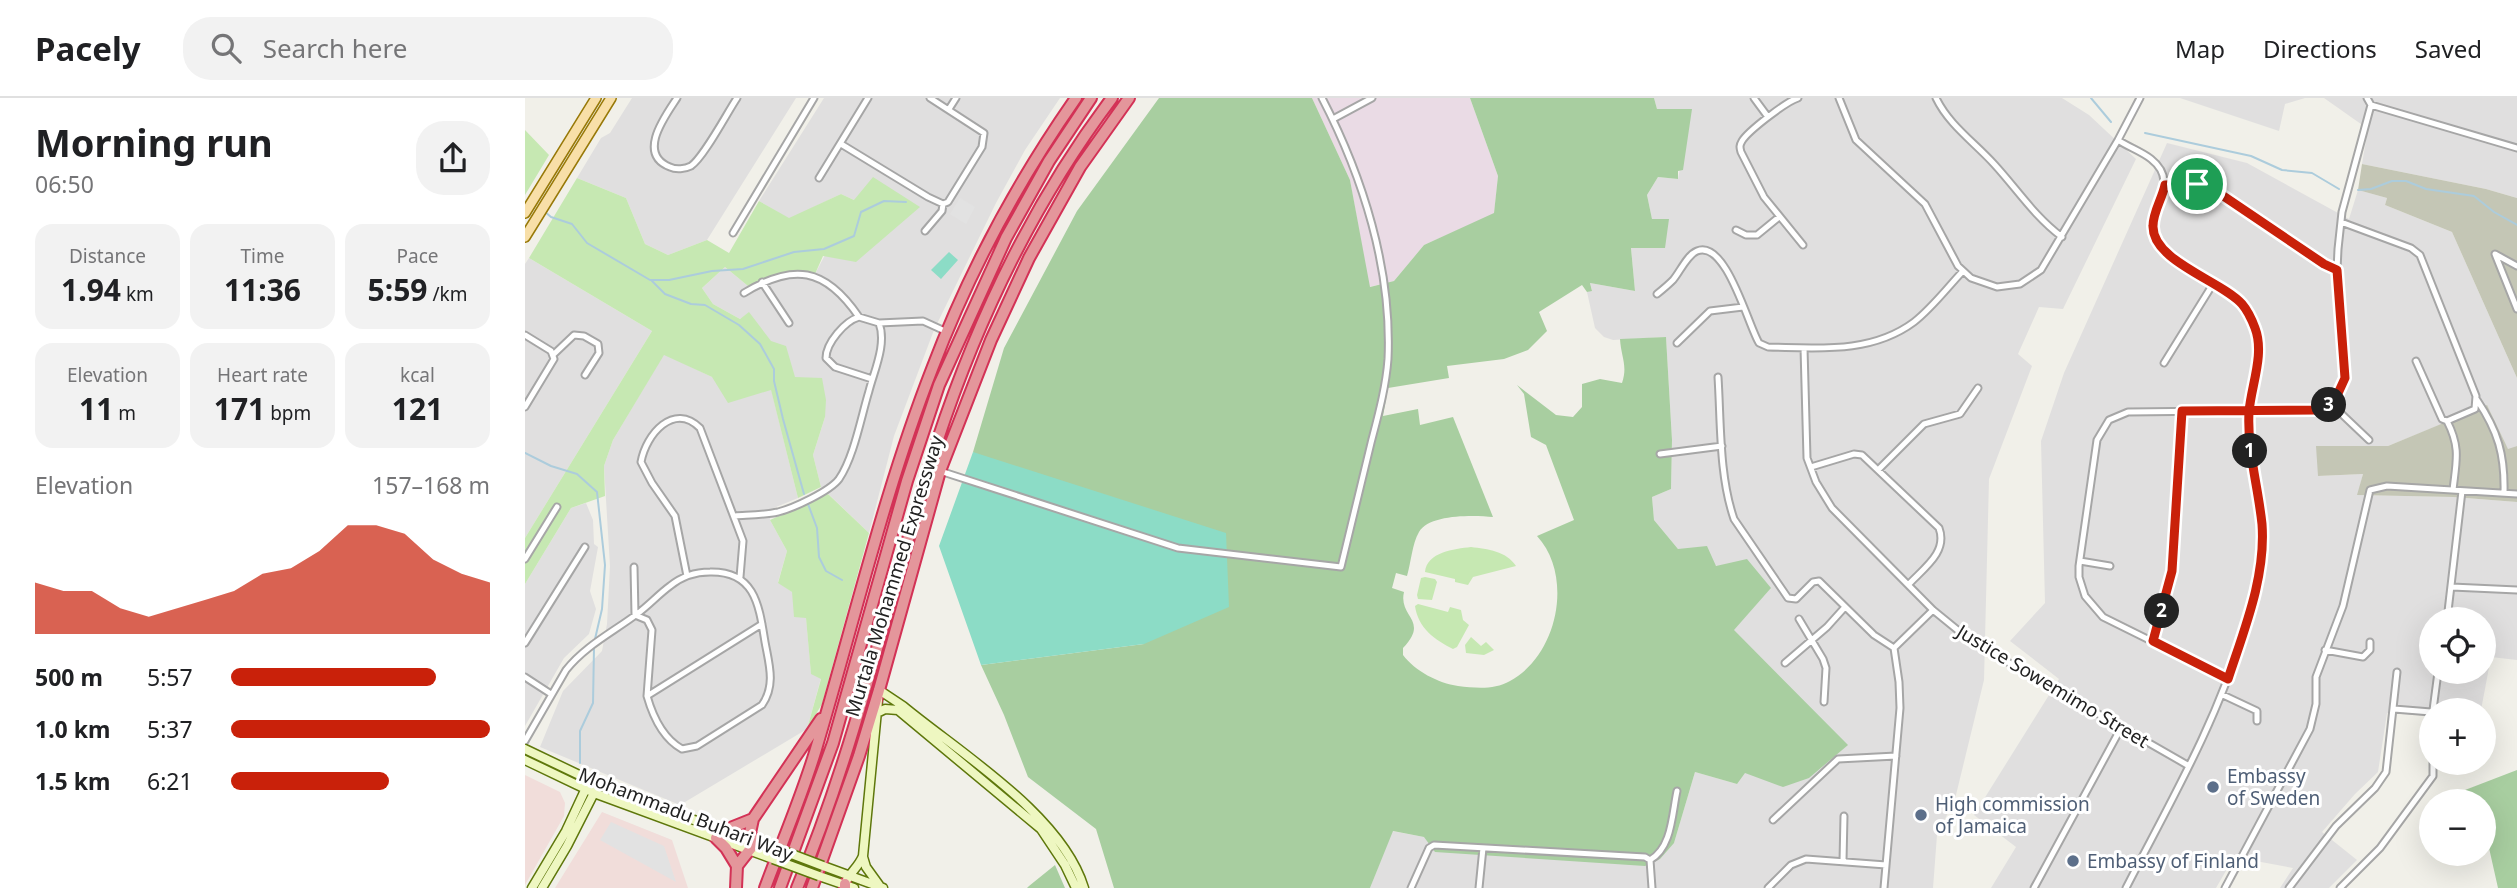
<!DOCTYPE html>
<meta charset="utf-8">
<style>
body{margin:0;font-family:"Noto Sans",sans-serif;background:#f2f2f2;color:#202124;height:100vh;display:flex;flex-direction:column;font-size:26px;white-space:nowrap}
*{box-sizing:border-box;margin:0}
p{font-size:23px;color:#757577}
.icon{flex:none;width:38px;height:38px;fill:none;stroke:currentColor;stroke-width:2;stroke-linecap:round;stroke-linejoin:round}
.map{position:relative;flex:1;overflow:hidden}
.side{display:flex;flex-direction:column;background:#fff;width:525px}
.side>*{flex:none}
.buttons{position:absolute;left:1894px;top:509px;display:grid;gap:14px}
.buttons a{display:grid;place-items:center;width:77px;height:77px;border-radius:50%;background:#fff;box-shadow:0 7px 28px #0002;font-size:35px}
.pin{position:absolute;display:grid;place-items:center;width:60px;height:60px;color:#fff;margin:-30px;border:4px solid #fff;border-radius:50%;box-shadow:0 2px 7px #0007}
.km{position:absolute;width:35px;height:35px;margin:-18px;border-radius:50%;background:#222;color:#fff;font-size:19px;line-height:35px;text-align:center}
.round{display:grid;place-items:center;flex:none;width:74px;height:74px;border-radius:28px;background:#f2f2f2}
.summary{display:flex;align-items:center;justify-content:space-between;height:119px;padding:0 35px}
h1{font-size:38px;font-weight:700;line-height:52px}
.figures{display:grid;grid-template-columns:repeat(3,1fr);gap:10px;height:119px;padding:7px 35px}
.figures div{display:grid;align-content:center;border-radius:18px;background:#f2f2f2;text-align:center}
.figures b{font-size:30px;font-weight:700}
.figures small{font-size:19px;font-weight:400}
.figures p{font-size:19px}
.chart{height:196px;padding:14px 35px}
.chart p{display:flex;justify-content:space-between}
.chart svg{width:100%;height:126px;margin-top:7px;fill:#c9210a;opacity:.7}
ul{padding:0 35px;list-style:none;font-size:23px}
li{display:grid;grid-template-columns:112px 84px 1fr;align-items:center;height:52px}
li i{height:18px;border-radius:9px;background:#c9210a}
header{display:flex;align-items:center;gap:42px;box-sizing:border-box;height:98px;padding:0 35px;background:#fff;border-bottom:2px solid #e0e0e0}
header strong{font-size:33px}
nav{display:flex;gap:38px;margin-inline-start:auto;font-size:24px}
.search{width:490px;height:63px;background:#f2f2f2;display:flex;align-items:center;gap:18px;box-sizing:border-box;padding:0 24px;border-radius:28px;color:#757577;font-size:26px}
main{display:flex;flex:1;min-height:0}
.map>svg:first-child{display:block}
.residential{fill:#e0dfdf;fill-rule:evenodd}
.commercial{fill:#f1ddda}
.industrial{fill:#eadbe5}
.construction{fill:#c4c6b5}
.grass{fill:#c6e8b2}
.forest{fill:#a8cea0}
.pitch{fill:#8cdcc6}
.parking{fill:#e2e2e2}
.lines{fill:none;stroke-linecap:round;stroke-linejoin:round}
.stream{stroke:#acccdc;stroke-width:2}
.street-casing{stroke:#a6a6a6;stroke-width:9}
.secondary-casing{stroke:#5e770b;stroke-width:11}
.primary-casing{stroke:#987908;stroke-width:12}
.highway-casing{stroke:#d33256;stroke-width:14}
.street{stroke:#fff;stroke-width:5}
.secondary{stroke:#eef7c1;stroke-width:8}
.primary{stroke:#f8dfa8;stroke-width:9}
.highway{stroke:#e4969b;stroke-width:10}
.secondary-bridge-casing{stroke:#5e770b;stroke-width:11;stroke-linecap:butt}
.secondary-bridge{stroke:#eef7c1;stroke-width:8}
.route-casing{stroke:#fff;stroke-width:14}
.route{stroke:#c9210a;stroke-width:9}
.service-dot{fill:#5c6f8a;stroke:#fff;stroke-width:2.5}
.labels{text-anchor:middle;stroke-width:6;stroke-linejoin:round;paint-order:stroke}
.street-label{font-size:19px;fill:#222;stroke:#fff}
.service-label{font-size:19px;fill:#4e5e75;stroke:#fff;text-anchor:start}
</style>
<header>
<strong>Pacely</strong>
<div class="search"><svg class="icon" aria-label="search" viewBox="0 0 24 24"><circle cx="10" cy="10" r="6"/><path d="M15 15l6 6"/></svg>Search here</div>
<nav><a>Map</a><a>Directions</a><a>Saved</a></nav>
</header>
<main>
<section class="side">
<div class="summary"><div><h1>Morning run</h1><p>06:50</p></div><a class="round"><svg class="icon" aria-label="share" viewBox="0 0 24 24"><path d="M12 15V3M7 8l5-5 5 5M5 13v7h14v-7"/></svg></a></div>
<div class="figures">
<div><p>Distance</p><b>1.94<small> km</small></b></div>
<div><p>Time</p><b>11:36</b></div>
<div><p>Pace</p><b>5:59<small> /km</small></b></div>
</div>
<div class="figures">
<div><p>Elevation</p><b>11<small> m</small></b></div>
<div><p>Heart rate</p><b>171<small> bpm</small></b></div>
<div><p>kcal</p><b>121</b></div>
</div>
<div class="chart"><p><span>Elevation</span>157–168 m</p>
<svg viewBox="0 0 160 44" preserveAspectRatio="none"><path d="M0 44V26L10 29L20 29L30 35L40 38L50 35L60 32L70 29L80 23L90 21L100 15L110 6L120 6L130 9L140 18L150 23L160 26V44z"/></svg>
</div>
<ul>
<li><b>500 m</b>5:57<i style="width:79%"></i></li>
<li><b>1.0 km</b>5:37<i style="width:100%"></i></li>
<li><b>1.5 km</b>6:21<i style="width:61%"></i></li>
</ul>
</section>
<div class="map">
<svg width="1992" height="790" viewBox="0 0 1992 790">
<rect width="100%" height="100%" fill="#f1f0e9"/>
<!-- residential -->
<path class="residential" d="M107 0H271L182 142 143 157 120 146 101 100 52 80 76 40 85 35Z
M299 0H535L500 52 471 105 409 232 369 338 344 435 296 389 288 357 300 319 269 279 224 215 215 221 188 206 177 190 200 169 223 188 250 174 276 173 290 176 329 102 316 96 264 121 234 103Z
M1129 0H1537L1564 17 1611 61 1538 211 1514 209 1493 256 1507 268 1464 381 1459 582 1430 701 1412 737 1408 790H845L867 733 899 739 1149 745 1170 674 1212 686 1209 531 1245 491 1153 451 1129 422 1127 399 1146 391 1147 342 1141 239 1088 242 1079 239 1070 230 1062 194 1067 192 1065 185 1110 193 1106 149H1140L1127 121 1122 97 1133 79 1153 81 1166 11H1132Z
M1655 0H1780L1760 6 1754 33Z
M1799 0H1992V100L1961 91 1837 66 1843 31Z
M1642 45 1722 65 1824 121 1833 92 1862 100 1860 107 1927 134 1992 280V348L1983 352 1962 308 1863 348H1792L1794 378 1838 376 1833 397 1928 399 1992 404V562L1966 559 1956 612H1906V618L1862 615 1853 674 1830 696 1797 734 1832 762 1804 790H1755L1768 770 1709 759 1691 790H1466L1491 749 1449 717 1534 581 1485 543 1520 505 1516 343 1539 275ZM1906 522H1958V574H1906Z
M4 160 127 233 0 440V166Z
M139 256 187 279 246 291 273 400 246 411 245 422 262 453 253 484 267 494 281 519 286 575 296 580 282 631 155 707 15 649 38 593 77 553 82 526 85 468 79 368 88 342Z
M61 405 68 422 69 446 73 449 65 493 71 511 64 536 39 560 0 628V486L46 410Z"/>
<!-- commercial -->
<path class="commercial" d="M0 677 35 694 40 705 39 718 0 787Z
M77 714 147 742 163 790H30Z"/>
<!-- industrial -->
<path class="industrial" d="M787 0H945L973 78 969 116 899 147 869 183 844 189 825 82Z"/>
<!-- construction -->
<path class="construction" d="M1837 66 1961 91 1992 100V280L1927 134 1860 107 1862 100 1833 92Z
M1962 307 1983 351 1992 348V404L1928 399 1832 397 1838 376 1793 378 1791 348H1863Z"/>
<!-- grass -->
<path class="grass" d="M0 32 24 57 0 97Z
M348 79 395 109 331 164 298 158 290 176C262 170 248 176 223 188L200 169 177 190 188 206 215 221 224 214 246 243 261 248 270 279 297 280 301 302 300 319 288 357 296 389 273 400 246 292 203 305 187 279 139 257 88 342 79 368 80 398 46 410 0 486V440L127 233 4 160 52 80 101 100 120 146 143 157 182 142 204 155 234 103 264 120 316 96 329 102Z
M303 396 344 435 297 606 282 631 296 581 286 576 281 520 269 519 267 494 253 485 262 453 245 422Z
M946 449C963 451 981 453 991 468L948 479 943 487 930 484V481L900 474C902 454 929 451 946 449Z
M900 479 910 481 912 484 907 502 893 501 892 497 896 480Z
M893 506 923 514 925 509 936 512 938 522 944 527 932 549 928 551C910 542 893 530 890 508Z
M946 539 956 548 961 544 969 552 959 557 941 555 940 547Z"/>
<!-- forest -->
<path class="forest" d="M634 0H787L825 82 845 189 869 183 899 147 969 115 973 78 945 0H1129L1132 11H1167L1158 72 1153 73V81L1133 79 1122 97 1127 121H1144L1140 150H1106L1110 193 1065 185 1067 193 1062 194 1057 187 1014 214 1022 233 1003 252 979 261 922 268 924 280 863 290 858 318 893 311 895 327 928 319 968 419C949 417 904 416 894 434 887 446 886 465 882 478L871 475 867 490 879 494C873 519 905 522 878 550V557C890 573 913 585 933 588 951 590 969 592 985 583 1033 557 1049 478 1012 438L1049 422 1021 347 1006 339 999 296 992 287 1031 317 1048 319 1057 309V286L1075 281 1097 285C1103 267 1096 259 1095 241L1141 239 1147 342 1146 391 1127 399 1129 422 1153 451 1182 448 1191 468 1222 461 1246 490 1209 532 1323 647 1284 680 1258 689 1220 675 1212 686 1170 674 1149 745 1135 761 1120 768 910 754 899 739 868 733 845 790H589L571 731 503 679 479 617 456 567 619 546 448 354 479 250 552 113Z
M1992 672V790H1973L1960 732 1958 731V704L1931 703 1940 692Z
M530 767 540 790H502L504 788Z"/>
<!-- pitch -->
<path class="pitch" d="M424 154 433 162 416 181 406 172Z
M448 354 701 435 704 509 619 546 456 567 414 448Z"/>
<!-- parking -->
<path class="parking" d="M435 100 450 109 441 126 425 116Z
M86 724 139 748 151 784 75 742Z"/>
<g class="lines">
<!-- stream -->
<path class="stream" d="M1566 0 1586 24
M1620 35 1726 58 1757 72 1787 75 1814 91
M1833 92 1846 91 1867 83H1881L1901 91 1949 98 1969 114 1992 127
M19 113 26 119 47 126 62 145 125 182H144L187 173 218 171 269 154 299 151 329 138 336 114 359 103 381 104
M127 183 140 196 166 206 180 207 214 227 235 246 249 271V283L258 321 279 396
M0 355 26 368 52 376 72 394 80 467 77 511 70 541
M283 406 292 430 294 459 301 473 317 482
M55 665V633L68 605 69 550"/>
<defs>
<path id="street" d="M152 0C141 17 111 56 145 69 151 72 160 71 166 68 179 59 202 15 212 0
M1229 0 1243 19
M1273 0C1262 3 1223 33 1217 43 1214 48 1215 50 1216 54L1239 99 1278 147
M1314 0 1331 42 1400 106 1433 168 1446 180 1472 189 1495 186 1516 172 1593 42
M1411 0C1424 27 1449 44 1469 66 1492 91 1509 118 1537 139
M1846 7 1992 50
M424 11 431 0
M808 21 847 0
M316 46 403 99 418 106 423 104 457 49 459 35 405 0
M294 80 343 0
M1640 87 1672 86 1685 89 1799 166 1812 172
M1816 124 1886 150 1895 157 1951 298 1950 311 1922 323 1917 321 1891 263
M1211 132 1221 137H1232L1254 119
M400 133 417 113 418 106
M208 135 289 0
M1992 168 1970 156 1992 211
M237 184 264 225
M219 195C268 165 300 169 334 219
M1132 196C1137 192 1143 187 1148 182 1155 174 1162 157 1172 153 1201 141 1223 227 1234 245L1243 249C1293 250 1346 256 1389 224 1407 210 1422 190 1438 173
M354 225 398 223 422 234
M0 237 26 253 29 261 0 309
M1152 245 1185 213 1218 209
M1279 250 1282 360 1291 384 1307 410 1408 512 1446 543 1664 668
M29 256 49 237 59 238 73 246 74 255 60 277
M1639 265 1688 186
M1193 279C1196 326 1194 377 1209 421L1263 500 1271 501 1288 484 1294 483 1349 537 1369 550
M1952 302C1973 333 1980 357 1979 395
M1805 305 1844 342
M1922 323C1936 350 1931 364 1928 392
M1135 356 1197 348
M1286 369 1329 356 1337 357 1414 430C1423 454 1399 470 1384 486
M1353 372 1399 326 1435 316 1453 290
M415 373 653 450 816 469C826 428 836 386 846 345 853 318 861 289 863 261 867 171 838 79 797 0
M210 418C224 417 239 417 253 414 269 410 305 393 314 381 329 359 336 319 344 293 349 273 362 246 354 225L334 219C320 223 301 245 301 260L310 269 347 281
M0 461 32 409
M1555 463 1585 468
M162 478 150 418 127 385 116 364C121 336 149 304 175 330L218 443 215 479
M1927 489 1992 492
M1274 521 1298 561 1301 570 1299 604
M1922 522 1937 393
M1628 543 1647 473 1657 313
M0 545 60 449
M1800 552 1838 559 1845 552V544
M1260 565 1302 529 1320 509
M0 579 26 596
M1703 581 1578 519 1560 498 1554 479V468L1572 342 1584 322 1603 314 1791 312 1809 302 1820 280 1812 172 1813 151 1817 114 1846 7 1842 0
M1698 597 1732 613V623
M122 598 237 526
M1869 611 1906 614
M1908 612 1913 574
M1906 628V654
M0 643 41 572C60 548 88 534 112 516 124 507 134 496 145 488 156 479 171 474 185 474 230 473 234 507 240 544 244 566 251 587 237 607L172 648 157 651C139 641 128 619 122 598L127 532 122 522 110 517 109 469
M1248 722 1313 661 1371 658
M1125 762C1147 750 1147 716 1152 693
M1318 763 1319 718
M886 790 904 750 909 747 1120 759 1125 762 1127 790
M954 790 958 750
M1243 790 1266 767 1281 761 1361 767
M1359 790 1375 610 1374 584 1369 550 1408 512
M1509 790 1596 630
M1601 790C1644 706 1691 626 1718 535 1727 505 1735 477 1737 447 1739 402 1722 359 1724 315 1726 277 1745 235 1714 203 1694 186 1642 165 1631 142 1617 114 1659 87 1626 61 1616 53 1603 49 1593 42L1615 0
M1700 790 1785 631 1791 606V579L1818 508 1845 392 1862 388 1992 396
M1764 790 1811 728 1850 690 1861 674 1872 574
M1815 790 1855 750 1908 678V665"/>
<path id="secondary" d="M352 615 360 611 373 612 516 731 540 767 551 790
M0 651 73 686 230 745 248 749
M0 662 69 695 248 761
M338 759 341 769 354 787
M298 768 358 790
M294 778 329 790
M320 786C324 775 333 770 338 758L354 592 378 608C436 656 537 717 559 790
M7 790 41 733 62 688
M17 790 42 748 71 691"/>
<path id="primary" d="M0 115 71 0
M0 139 86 0"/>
<path id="highway" d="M198 733 228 721
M191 740 201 750 212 768
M211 790 212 768 230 745 225 735 228 721 296 621
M240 790C257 744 277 698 291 651 329 524 359 394 407 271 443 176 493 83 551 0
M255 790 308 645 382 383 414 287 481 140 524 63 566 0
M272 790C332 647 365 492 412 344 452 223 510 102 587 0
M287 790 334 658 354 592 415 373 466 242 504 160 555 69 604 0
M320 790V786"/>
</defs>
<!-- street casing -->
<use href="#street" class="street-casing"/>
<!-- secondary casing -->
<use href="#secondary" class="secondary-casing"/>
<!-- primary casing -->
<use href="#primary" class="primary-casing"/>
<!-- highway casing -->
<use href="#highway" class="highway-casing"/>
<!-- street -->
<use href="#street" class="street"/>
<!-- secondary -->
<use href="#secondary" class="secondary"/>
<!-- primary -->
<use href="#primary" class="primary"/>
<!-- highway -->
<use href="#highway" class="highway"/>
<defs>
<path id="secondary-bridge" d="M248 749 298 768
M248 761 294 778"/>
</defs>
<!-- secondary-bridge casing -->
<use href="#secondary-bridge" class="secondary-bridge-casing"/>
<!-- secondary-bridge -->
<use href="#secondary-bridge" class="secondary-bridge"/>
</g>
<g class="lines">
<defs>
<path id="route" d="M1672 86 1640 87C1637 101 1628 114 1628 128 1627 163 1697 183 1717 206 1723 213 1727 222 1730 230 1740 256 1726 288 1724 314 1722 352 1733 388 1737 426 1741 479 1719 532 1703 581L1628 543 1647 473 1657 313 1791 312 1810 302 1820 280 1812 172 1799 166 1685 89 1672 86"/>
</defs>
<!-- route casing -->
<use href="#route" class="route-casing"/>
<!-- route -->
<use href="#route" class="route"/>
</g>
<!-- markers -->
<g class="service-dot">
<circle cx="1688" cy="689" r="7"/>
<circle cx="1396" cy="717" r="7"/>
<circle cx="1548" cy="763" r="7"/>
</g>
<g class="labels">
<!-- street labels -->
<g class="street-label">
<text transform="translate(369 478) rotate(-73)" y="7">Murtala Mohammed Expressway</text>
<text transform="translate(1528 588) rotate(31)" y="7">Justice Sowemimo Street</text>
<text transform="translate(161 716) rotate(21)" y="7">Mohammadu Buhari Way</text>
</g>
<!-- service labels -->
<g class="service-label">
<text x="1702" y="685">Embassy<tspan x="1702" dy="22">of Sweden</tspan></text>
<text x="1410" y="713">High commission<tspan x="1410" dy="22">of Jamaica</tspan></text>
<text x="1562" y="770">Embassy of Finland</text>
</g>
</g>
</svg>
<div class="buttons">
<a><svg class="icon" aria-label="locate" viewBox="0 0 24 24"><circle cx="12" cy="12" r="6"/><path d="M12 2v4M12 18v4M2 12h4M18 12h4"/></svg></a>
<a>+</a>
<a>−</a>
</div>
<div class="pin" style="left:1672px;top:86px;background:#1e9e55"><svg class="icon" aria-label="arrive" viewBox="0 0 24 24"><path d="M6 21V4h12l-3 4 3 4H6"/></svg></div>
<b class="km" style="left:1725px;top:353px">1</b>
<b class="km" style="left:1637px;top:513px">2</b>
<b class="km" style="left:1804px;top:307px">3</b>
</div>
</main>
